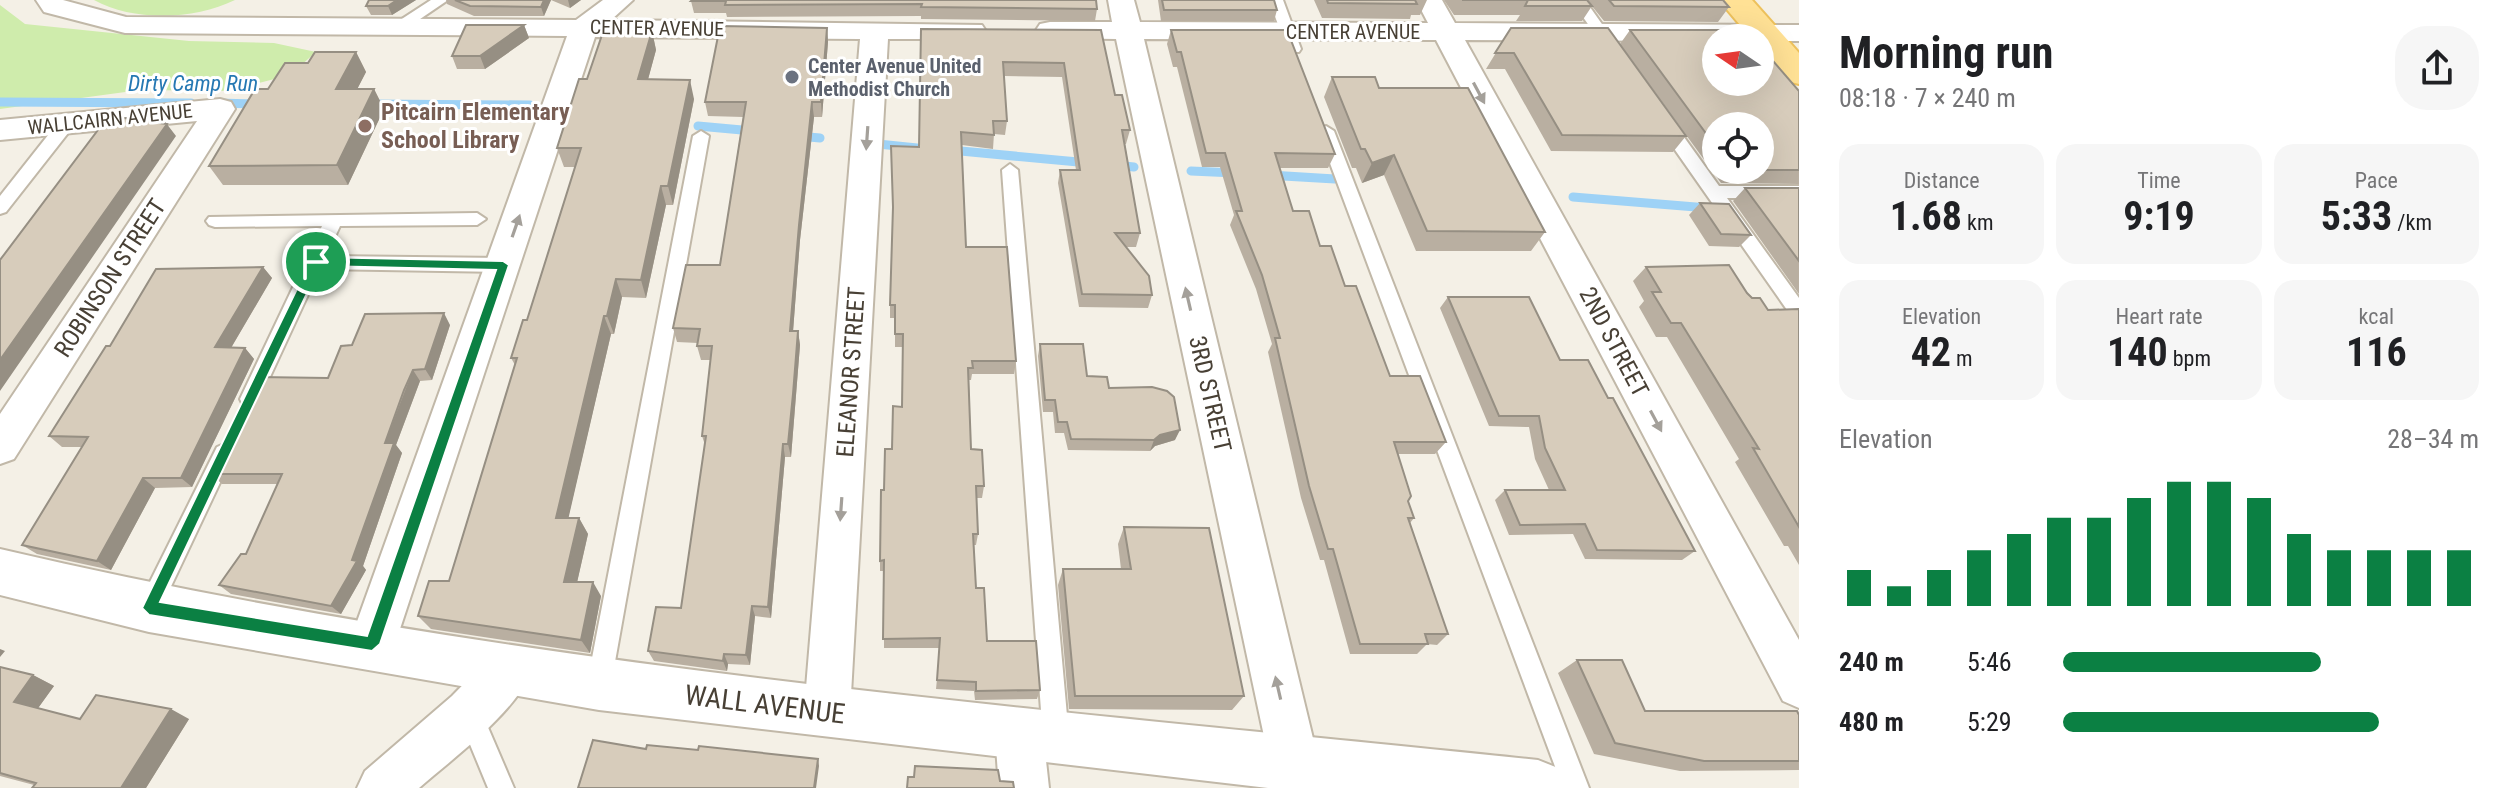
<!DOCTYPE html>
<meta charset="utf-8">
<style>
body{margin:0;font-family:"Roboto Condensed",sans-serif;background:#f6f6f6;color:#202124;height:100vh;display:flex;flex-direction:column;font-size:30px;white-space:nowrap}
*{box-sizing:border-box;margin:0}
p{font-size:26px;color:#757577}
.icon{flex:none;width:44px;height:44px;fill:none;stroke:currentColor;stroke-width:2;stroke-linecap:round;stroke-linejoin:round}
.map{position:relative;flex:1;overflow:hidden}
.side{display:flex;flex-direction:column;background:#fff;width:720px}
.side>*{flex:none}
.needle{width:52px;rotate:283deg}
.tools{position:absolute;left:1702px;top:24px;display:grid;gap:16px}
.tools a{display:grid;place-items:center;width:72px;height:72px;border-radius:50%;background:#fff;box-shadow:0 8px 32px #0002;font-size:40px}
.pin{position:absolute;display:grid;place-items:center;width:68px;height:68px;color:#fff;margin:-34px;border:4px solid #fff;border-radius:50%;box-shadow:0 2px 8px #0007}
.round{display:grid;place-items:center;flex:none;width:84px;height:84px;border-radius:32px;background:#f6f6f6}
.headline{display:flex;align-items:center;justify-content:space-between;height:136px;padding:0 40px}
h1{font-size:44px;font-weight:700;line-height:60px}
.figures{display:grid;grid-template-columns:repeat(3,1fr);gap:12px;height:136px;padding:8px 40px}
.figures div{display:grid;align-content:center;border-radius:20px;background:#f6f6f6;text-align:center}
.figures b{font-size:40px;font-weight:700}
.figures small{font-size:22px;font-weight:400}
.figures p{font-size:22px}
.chart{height:224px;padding:16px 40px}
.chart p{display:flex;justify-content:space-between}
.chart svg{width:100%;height:144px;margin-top:8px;stroke:#0b8043;stroke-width:6}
ul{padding:0 40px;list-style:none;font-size:26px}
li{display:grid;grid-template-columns:128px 96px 1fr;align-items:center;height:60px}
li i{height:20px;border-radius:10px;background:#0b8043}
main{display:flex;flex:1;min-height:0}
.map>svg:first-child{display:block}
.green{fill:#cfecac}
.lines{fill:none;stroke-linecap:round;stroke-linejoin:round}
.stream{stroke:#9ed2f6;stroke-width:9}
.service-casing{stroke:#c1b8a8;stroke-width:4}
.minor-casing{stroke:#c1b8a8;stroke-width:4}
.tertiary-casing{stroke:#c1b8a8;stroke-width:4}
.primary-casing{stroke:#edc15c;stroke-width:4}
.service{fill:#fff;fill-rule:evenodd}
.minor{fill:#fff;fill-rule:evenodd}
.tertiary{fill:#fff;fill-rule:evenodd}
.primary{fill:#ffe195;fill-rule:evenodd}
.wall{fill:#b9afa1;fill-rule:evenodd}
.shaded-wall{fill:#968f83}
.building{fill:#d7ccbb;stroke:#968f83;stroke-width:2}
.oneway{fill:#a4a09a}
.route{fill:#0b8043;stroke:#fff;stroke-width:2;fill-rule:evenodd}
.worship-dot{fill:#6b7280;stroke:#fff;stroke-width:3}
.education-dot{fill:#8d6e63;stroke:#fff;stroke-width:3}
.labels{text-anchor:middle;stroke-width:6;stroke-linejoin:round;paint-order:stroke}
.far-street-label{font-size:20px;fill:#484035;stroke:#fff}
.far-worship-label{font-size:20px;font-weight:bold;fill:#5b616d;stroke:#fff;text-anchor:start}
.far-water-label{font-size:22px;font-style:italic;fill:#2578b3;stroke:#fff}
.education-label{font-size:24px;font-weight:bold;fill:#785e54;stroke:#fff;text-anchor:start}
.street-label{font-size:24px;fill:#484035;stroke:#fff}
.near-street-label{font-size:28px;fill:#484035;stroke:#fff}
</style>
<main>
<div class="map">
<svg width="1799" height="788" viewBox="0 0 1799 788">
<rect width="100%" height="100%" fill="#f4f0e6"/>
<!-- green -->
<path class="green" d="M94 0H235C194 20 134 22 94 0Z
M0 5 25 24 189 41 274 43 316 52 290 75 228 91 140 90 0 109Z"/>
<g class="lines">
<!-- stream -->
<path class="stream" d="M0 102 191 103
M217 103 259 104
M369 104 530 105
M698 126 753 131
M798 136 820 138
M878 144 917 148
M950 150 1089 163
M1114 165 1134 167
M1191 171 1235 173
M1268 175 1335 179
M1573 197 1708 208"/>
<defs>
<path id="service" d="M431 0H448L401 32H391V26Z
M1269 0H1283L1301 49 1299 52H1289L1287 49Z
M1571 0H1585L1616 44 1614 47H1604Z
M1665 118 1671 119 1719 186H1799V198H1727L1799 298V319L1792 317 1659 127V119Z
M66 119 72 120V128L6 212 0 214V196L60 120Z
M1326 126 1334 131 1589 788H1563L1318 131Z
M701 131 709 136 611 684 608 692 599 696 590 692 587 684 693 136Z
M1010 164 1018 170 1069 738 1065 747 1056 751 1047 747 1043 738 1002 170Z
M477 213 486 219 477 225 340 226 326 256 503 258 512 265 503 272 320 269 257 405H243L240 399 322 226 215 227 209 225 206 221 209 217Z
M224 444 231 447 234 453 157 616 149 619 141 616 137 608 141 600 217 447Z
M469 701 478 704 514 788H488L457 713 460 704Z"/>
<path id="minor" d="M36 0H63L126 17 576 20 603 0H633L611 20 982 25 986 31 982 37 972 39H888L850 712 844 729 827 735 810 729 804 712 860 39 595 37 395 644 388 659 372 666 356 659 349 644 567 36 125 33 44 12Z
M1108 0H1134L1140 22 1428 23 1416 0H1442L1455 23 1799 25V41H1760V38H1716V41L1465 40 1799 640V708L1783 701 1436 40 1144 39 1325 788H1275L1116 39 1050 38 1040 36 1036 30 1040 24 1050 22H1112Z
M220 99 231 102 235 109 14 459 0 464V414L197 121 0 140V120Z
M511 646 527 652 534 668C514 714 457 755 419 788H357L365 771 452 696 495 652Z
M1019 709 1036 716 1043 733 1049 788H999L995 733 1002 716Z"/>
<path id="tertiary" d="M0 549C501 667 1026 707 1538 760L1558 768 1566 788H1268L599 710 149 632 0 595Z"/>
<path id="primary" d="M1719 0H1752L1799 53V84L1787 81 1760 49V38H1751Z"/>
</defs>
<!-- service casing -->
<use href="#service" class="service-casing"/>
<!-- minor casing -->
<use href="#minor" class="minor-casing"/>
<!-- tertiary casing -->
<use href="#tertiary" class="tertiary-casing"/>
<!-- primary casing -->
<use href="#primary" class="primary-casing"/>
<!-- service -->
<use href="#service" class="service"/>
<!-- minor -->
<use href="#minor" class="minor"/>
<!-- tertiary -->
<use href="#tertiary" class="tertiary"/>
<!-- primary -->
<use href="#primary" class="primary"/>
</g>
<!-- wall -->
<path class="wall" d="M369 0H416L392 15H371L366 6Z
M446 0H581L570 8 551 0 544 16H474L447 4Z
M1096 0 1097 9 1095 21 921 19V16L727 17 726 13H694L691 1Z
M1158 0H1274L1277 10 1274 21H1161Z
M1314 0H1427L1420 15H1411L1410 19 1322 18Z
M1444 0H1723L1729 7 1718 22 1604 21 1587 0 1592 6 1582 21H1516L1520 15H1454Z
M524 25 529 38 485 69H457L452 56Z
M827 28 828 42 822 117H814L800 240 793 331H798L800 345 795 408 791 457H785L771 618 755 616 750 665 728 664 727 671 654 661 648 651 681 608 705 445 702 436 711 360H701L697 346 698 343 677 342 673 328 720 265 743 117 708 116 705 102Z
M1511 28 1686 136 1673 152 1551 151 1505 69H1486Z
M921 29 1101 30 1115 95 1130 130 1126 144H1125L1140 233 1136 247H1126L1152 295 1148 308 1079 307 1058 183 1060 170H1076L1062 77 1004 76 1007 121 1005 135 994 134 993 149 962 145 966 247 1016 361 1014 374H972L971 380H969L971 449 984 486 982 498H976L978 534 976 545H974L976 588 987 641 1040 690 1037 699 975 700 974 691 936 689 940 648H884V571H880V561L884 490 892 449 902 407 903 347H895V318H890V305L919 147Z
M1171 30 1335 154 1328 168H1279L1293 211 1320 246 1345 286 1390 376 1446 442 1435 454H1398L1408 501 1414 518 1410 523 1448 634 1437 645 1427 644 1417 654H1350L1324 560H1320L1301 498 1268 352 1272 344 1256 289 1230 225 1234 215 1220 167H1202L1177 67H1173L1167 44Z
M1630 30 1799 91V184L1721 183 1620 44ZM1716 126 1760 170H1716Z
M652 31 656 50 648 79 694 99 673 205H666L646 298 622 297 614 334H611L568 518H579L588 534 577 582 601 596 590 653 431 629 418 616 449 581 515 365 511 358 527 320 575 167H564L557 148 587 79Z
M356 52 366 72 357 89H374L384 109 348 185H223L209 166 268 89 308 63Z
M1332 77 1379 88 1545 232 1531 251H1416L1384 175 1362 183 1356 168H1352L1324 97Z
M1745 188H1799V294L1733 201Z
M1700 203 1751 235 1739 247 1709 246 1689 215Z
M263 267 272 278 231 348H245L254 359 192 487 155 488 111 570 37 554 22 545 82 447H62L49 436 110 346Z
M1646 267 1747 293 1768 310 1799 309V565L1788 546H1784L1735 462 1739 459 1667 337H1656L1639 307 1644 301 1633 281Z
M1448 297 1560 360 1608 398 1695 551 1682 560 1585 559 1573 534 1509 535 1495 500 1505 490H1549L1535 459 1529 427 1489 426 1440 308Z
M450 325 432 380 420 381 396 445 402 453 363 566 366 570 341 614 231 594 219 585 246 554 278 484H222L211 474 328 378 352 345Z
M1040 344 1087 376 1109 388 1175 440 1155 446 1150 451 1068 450 1064 433H1055L1053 412H1043L1038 356Z
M1124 527 1244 696 1232 710 1069 709 1058 585 1063 569H1121L1118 544Z
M1577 660 1645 711 1799 715V770L1680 771 1594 754 1558 673Z
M0 667 33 675 54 686 38 708 80 719H189L146 788H32L34 785 0 776Z"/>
<!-- shaded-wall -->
<path class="shaded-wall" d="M397 0H416L392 15 388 6Z
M544 0H551L544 16 541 7Z
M568 0H581L570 8Z
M524 25 529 38 485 69 480 56Z
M827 28 828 42 822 117 821 102Z
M652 31 656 50 643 98 638 79Z
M356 52 366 72 347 109 336 89Z
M690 80 694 99 673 205 668 186Z
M374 89 384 109 348 185 337 165Z
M812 102 814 117 800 240 792 345 790 331 799 225Z
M163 119 176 136 0 391V360Z
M1394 155 1384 175 1362 183 1372 163Z
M661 186 666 205 646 298 641 280Z
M263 267 272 278 225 358 215 347Z
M616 279 622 297 614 334 607 316Z
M444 313 450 325 432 380 425 369Z
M604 316 611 334 565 533 556 518Z
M798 331 800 345 791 457 788 444Z
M245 348 254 359 192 487 181 478Z
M413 370 420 381 396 445 402 453 363 566 366 570 341 614 331 606 352 560 385 443Z
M1180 430 1175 440 1155 446 1150 451 1154 440 1160 435Z
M783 444 785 457 771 618 768 607Z
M143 478 155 488 111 570 97 561Z
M579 518 588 534 574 596 564 582Z
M593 582 601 596 590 653 581 640Z
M752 606 755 616 750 665 746 655Z
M0 649 5 651 0 657Z
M724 654 728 664 727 671 723 661Z
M33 675 54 686 36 711 14 702Z
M171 709 189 719 146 788H121Z
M818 759 819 766 816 788H814Z"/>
<!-- building -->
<path class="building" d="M369 0H397L388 6H366Z
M455 0H544L541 7 470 6Z
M692 0H1096L1097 9 921 7 922 4 725 5 726 1H691Z
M1162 0H1274L1277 10H1164Z
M1327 0H1415L1417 4 1328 3Z
M1462 0H1587L1592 6H1525L1528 0Z
M1609 0H1723L1729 7 1614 6Z
M466 25H524L480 56H452Z
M720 26 827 28 821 102H812L799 225 790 331H798L793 394 788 444H783L768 607 752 606 746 655 724 654 723 661 648 651 656 607 681 608 706 436H702L712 346H697L700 329 673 328 686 265H720L746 102H705Z
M1729 27H1744L1754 38H1716V82H1760V46L1799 91V170H1760V126H1716V147L1630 30H1726Z
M1511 28H1608L1686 136 1562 135 1514 53H1495Z
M921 29 1101 30 1115 95H1122L1130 130H1122L1140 233H1115L1149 276 1152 295 1082 294 1060 170H1080L1064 63 1003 62 1007 121H993L994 135 961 132 966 247H1007L1016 361H972L973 368H968L971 449 982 450 984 486H976L978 534H973L976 588H984L987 641H1036L1040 690 976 691V682L937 680 940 638 883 639 884 560 880 561 881 490H884L885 449H892L893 406 902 407 903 334H895V305H890L893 207 891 146 919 147Z
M1171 30H1287L1335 154 1275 153 1293 211H1309L1320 246H1331L1345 286H1356L1390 376H1420L1446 442H1394L1411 496 1408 501 1414 518H1408L1448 634H1425L1428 644H1360L1333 549H1328L1309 486 1275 338H1280L1262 275 1236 211H1242L1225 153H1206L1181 52H1177Z
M609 31H652L638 79 690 80 668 186H661L641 280 616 279 607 316H604L556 518H579L564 582H593L581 640 418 616 429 581H449L517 358H511L523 320H527L581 148H557L579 79H587L602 35H607Z
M315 52H356L336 89H374L337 165 209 166 255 89H268L285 63H308Z
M1332 77H1375L1379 88H1468L1545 232 1427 231 1394 155 1372 163 1365 149H1361Z
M122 118 163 119 159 123 167 124 0 360V260L104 122H117Z
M1745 188H1799V261Z
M1700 203 1729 204 1751 235 1721 234Z
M1729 265 1747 293 1752 298H1760L1768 310 1799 309V527L1753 448 1759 449 1681 323H1671L1652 292H1661L1646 267Z
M263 267 215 347 245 348 181 478H143L97 561 22 545 88 437 49 436 106 346H110L156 269Z
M1448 297H1529L1560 360H1588L1608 398H1613L1695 551 1597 550 1585 524 1520 525 1505 490H1565L1545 448 1539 416H1499Z
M444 313 425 369 413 370 404 390 385 443H394L352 560 357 561 331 606 219 585 241 554H246L282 474H211L258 377 328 378 341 346 352 345 365 314Z
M1040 344H1083L1087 376 1107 377 1109 388 1152 387 1167 391 1174 397 1180 430 1160 435 1154 440 1071 439 1067 422H1058L1055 400H1045Z
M1124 527 1209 528 1244 696H1075L1063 569H1131Z
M1577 660H1622L1645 711H1797L1799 715V761H1704L1615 743Z
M0 667 33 675 14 702 80 719 96 695 171 709 121 788H32L36 783 0 773Z
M593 740 646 749 647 745 698 750 699 746 818 759 814 788H578Z
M915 766 998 770 1000 781 1013 782 1014 788H907L908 777H914Z"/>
<!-- one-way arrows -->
<defs><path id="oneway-solid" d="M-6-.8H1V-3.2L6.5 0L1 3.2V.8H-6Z" transform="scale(2)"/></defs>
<g class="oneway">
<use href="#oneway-solid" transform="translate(1479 93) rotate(62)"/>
<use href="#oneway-solid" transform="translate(867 138) rotate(94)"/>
<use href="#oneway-solid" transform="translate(516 226) rotate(-71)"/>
<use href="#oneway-solid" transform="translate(1188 299) rotate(-103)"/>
<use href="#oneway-solid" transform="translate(1656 421) rotate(62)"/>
<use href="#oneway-solid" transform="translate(841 509) rotate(94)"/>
<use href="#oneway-solid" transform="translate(1278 688) rotate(-103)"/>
</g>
<!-- route -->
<path class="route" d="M316 257 503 261 509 265 380 644 372 651 149 615 142 608 310 262ZM320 266 496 270 367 636 160 602Z"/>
<!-- markers -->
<circle class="worship-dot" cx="792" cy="77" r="8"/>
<circle class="education-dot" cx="365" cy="126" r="8"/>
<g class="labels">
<!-- far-street labels -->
<g class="far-street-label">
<text transform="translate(657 28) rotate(1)" y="7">CENTER AVENUE</text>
<text x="1353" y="39">CENTER AVENUE</text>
<text transform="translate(110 119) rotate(-6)" y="7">WALLCAIRN AVENUE</text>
</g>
<!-- far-worship labels -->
<g class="far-worship-label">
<text x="808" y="73">Center Avenue United<tspan x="808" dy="23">Methodist Church</tspan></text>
</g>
<!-- far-water labels -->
<g class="far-water-label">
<text x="193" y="91">Dirty Camp Run</text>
</g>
<!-- education labels -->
<g class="education-label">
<text x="381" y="120">Pitcairn Elementary<tspan x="381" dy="28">School Library</tspan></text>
</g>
<!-- street labels -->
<g class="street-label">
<text transform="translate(110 278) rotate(-57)" y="8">ROBINSON STREET</text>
<text transform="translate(1614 342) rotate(62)" y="8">2ND STREET</text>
<text transform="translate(851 372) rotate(-86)" y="8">ELEANOR STREET</text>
<text transform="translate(1210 394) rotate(77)" y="8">3RD STREET</text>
</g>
<!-- near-street labels -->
<g class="near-street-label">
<text transform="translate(765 704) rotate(7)" y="10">WALL AVENUE</text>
</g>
</g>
</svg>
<div class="tools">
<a><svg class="needle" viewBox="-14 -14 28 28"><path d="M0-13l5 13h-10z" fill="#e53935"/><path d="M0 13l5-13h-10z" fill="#757577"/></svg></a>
<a><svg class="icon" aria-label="locate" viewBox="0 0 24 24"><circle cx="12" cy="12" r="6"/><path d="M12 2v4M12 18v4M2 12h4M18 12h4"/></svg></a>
</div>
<div class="pin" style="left:316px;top:262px;background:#1e9e55"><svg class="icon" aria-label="arrive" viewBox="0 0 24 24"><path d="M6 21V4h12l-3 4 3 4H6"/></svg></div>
</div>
<section class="side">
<div class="headline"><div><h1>Morning run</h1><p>08:18 · 7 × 240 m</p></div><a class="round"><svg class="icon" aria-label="share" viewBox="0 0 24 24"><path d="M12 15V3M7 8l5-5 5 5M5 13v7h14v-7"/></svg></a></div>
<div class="figures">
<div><p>Distance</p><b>1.68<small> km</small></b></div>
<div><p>Time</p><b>9:19</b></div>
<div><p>Pace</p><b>5:33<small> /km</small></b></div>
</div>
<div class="figures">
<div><p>Elevation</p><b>42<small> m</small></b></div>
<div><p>Heart rate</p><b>140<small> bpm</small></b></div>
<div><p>kcal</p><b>116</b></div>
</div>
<div class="chart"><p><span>Elevation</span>28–34 m</p>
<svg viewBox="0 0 160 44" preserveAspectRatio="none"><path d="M5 44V33M15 44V38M25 44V33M35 44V27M45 44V22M55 44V17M65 44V17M75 44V11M85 44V6M95 44V6M105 44V11M115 44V22M125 44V27M135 44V27M145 44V27M155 44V27"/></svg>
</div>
<ul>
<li><b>240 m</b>5:46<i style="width:62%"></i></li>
<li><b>480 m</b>5:29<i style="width:76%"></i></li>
</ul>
</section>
</main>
